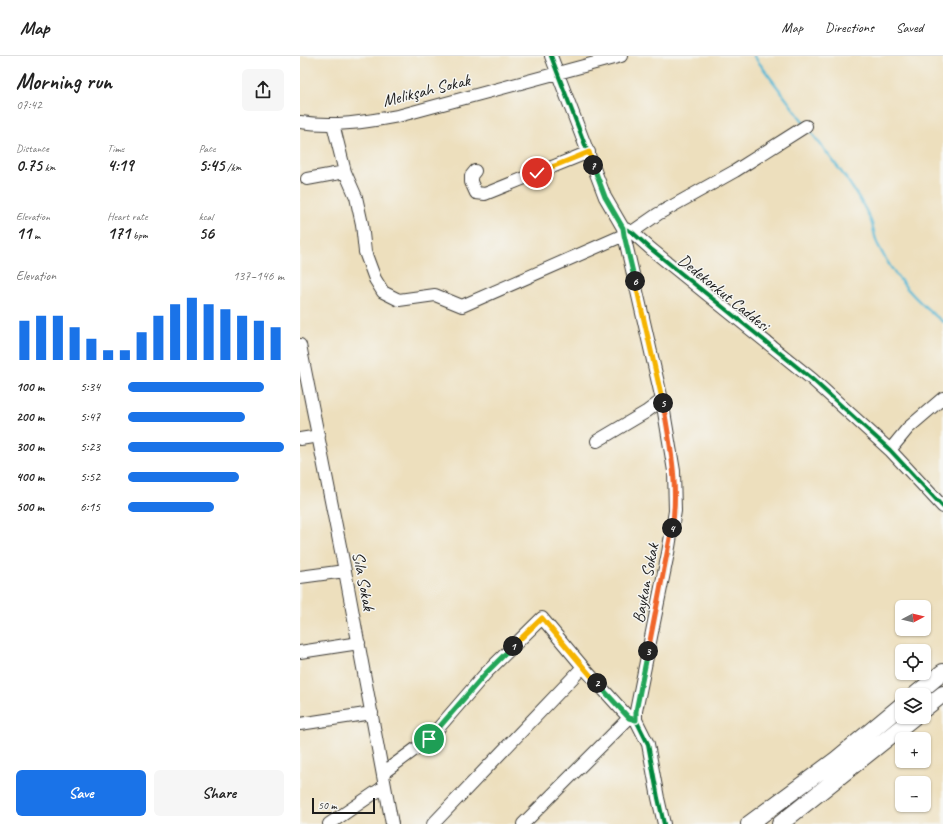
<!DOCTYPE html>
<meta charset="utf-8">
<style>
body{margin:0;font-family:Caveat,sans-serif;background:#f6f6f6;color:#222;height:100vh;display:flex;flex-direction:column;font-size:15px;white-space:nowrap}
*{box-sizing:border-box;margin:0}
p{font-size:13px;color:#767676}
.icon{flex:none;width:22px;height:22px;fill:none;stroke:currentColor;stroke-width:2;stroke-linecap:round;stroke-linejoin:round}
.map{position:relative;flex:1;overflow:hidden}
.sheet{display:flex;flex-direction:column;background:#fff;width:300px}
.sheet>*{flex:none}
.needle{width:26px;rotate:83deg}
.controls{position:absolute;left:595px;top:544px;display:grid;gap:8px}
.controls a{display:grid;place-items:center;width:36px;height:36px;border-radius:6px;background:#fff;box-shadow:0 1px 3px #0004;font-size:20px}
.scale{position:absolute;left:12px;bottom:10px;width:63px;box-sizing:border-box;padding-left:4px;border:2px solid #1c1c1c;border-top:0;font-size:11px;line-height:14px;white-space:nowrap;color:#1c1c1c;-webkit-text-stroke:3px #f6f6f2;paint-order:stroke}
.pin{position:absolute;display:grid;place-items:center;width:34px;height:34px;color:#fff;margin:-17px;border:2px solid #fff;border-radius:50%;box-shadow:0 1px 4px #0007}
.km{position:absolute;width:20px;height:20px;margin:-10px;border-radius:50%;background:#222;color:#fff;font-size:11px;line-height:20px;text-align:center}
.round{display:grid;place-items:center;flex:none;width:42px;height:42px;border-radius:6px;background:#f6f6f6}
.headline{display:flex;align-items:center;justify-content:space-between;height:68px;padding:0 16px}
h1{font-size:22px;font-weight:700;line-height:30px}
.metrics{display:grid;grid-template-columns:repeat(3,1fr);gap:6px;height:68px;padding:4px 16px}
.metrics div{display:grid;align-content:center}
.metrics b{font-size:17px;font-weight:700}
.metrics small{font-size:11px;font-weight:400}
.metrics p{font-size:11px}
.chart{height:112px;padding:8px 16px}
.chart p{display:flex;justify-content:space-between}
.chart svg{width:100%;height:72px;margin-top:4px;stroke:#1a73e8;stroke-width:6}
.primary-button{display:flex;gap:8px;margin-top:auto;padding:8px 16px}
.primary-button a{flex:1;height:46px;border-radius:6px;background:#1a73e8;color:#fff;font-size:16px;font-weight:700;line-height:46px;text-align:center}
.primary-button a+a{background:#f6f6f6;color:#222}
ul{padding:0 16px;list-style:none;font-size:13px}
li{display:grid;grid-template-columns:64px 48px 1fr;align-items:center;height:30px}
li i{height:10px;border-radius:5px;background:#1a73e8}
header{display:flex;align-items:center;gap:24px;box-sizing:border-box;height:56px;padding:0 20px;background:#fff;border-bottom:1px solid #e0e0e0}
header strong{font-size:19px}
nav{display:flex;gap:22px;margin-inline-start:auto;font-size:14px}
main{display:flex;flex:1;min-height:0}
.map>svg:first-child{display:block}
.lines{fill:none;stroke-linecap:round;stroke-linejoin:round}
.stream{stroke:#55b7d4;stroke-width:2.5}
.minor-casing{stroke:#3b3934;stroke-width:14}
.major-casing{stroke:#3b3934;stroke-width:18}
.minor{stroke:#fff;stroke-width:12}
.major{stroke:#fff;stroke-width:16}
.cycleway-casing{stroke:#f6f6f2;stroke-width:6}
.cycleway{stroke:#00873e;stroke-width:4}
.split-1-casing{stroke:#fff;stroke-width:8}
.split-2-casing{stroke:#fff;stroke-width:8}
.split-3-casing{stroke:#fff;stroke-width:8}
.split-4-casing{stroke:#fff;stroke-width:8}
.split-5-casing{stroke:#fff;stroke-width:8}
.split-6-casing{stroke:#fff;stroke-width:8}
.split-7-casing{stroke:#fff;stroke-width:8}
.split-8-casing{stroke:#fff;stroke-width:8}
.split-1{stroke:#22a559;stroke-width:5}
.split-2{stroke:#f5b400;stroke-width:5}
.split-3{stroke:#22a559;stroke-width:5}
.split-4{stroke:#f0652b;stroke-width:5}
.split-5{stroke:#f0652b;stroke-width:5}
.split-6{stroke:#f5b400;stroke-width:5}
.split-7{stroke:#22a559;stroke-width:5}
.split-8{stroke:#f5b400;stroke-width:5}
.labels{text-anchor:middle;stroke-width:3;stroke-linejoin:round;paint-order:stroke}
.street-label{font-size:17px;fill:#1c1c1c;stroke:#f6f6f2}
</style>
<header>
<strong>Map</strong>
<nav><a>Map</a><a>Directions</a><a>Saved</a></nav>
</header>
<main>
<section class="sheet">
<div class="headline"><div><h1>Morning run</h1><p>07:42</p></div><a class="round"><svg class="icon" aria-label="share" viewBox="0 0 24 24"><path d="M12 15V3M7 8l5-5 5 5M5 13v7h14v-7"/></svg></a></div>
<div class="metrics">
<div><p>Distance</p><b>0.75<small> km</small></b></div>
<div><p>Time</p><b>4:19</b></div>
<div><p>Pace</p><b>5:45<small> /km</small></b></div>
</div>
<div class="metrics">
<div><p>Elevation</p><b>11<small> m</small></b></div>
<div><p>Heart rate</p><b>171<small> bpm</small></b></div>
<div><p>kcal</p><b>56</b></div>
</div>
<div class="chart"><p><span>Elevation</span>137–146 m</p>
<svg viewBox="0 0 160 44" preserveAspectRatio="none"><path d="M5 44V20M15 44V17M25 44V17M35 44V24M45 44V31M55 44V38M65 44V38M75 44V27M85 44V17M95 44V10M105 44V6M115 44V10M125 44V13M135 44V17M145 44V20M155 44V24"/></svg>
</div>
<ul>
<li><b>100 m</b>5:34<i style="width:87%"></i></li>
<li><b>200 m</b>5:47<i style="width:75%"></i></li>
<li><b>300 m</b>5:23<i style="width:100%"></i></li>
<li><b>400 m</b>5:52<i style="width:71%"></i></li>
<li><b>500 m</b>6:15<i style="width:55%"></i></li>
</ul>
<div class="primary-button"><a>Save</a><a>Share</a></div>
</section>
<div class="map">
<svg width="643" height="768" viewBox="0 0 643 768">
<rect width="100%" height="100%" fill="#f6f6f2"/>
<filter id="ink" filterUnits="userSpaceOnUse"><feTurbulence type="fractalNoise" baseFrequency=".025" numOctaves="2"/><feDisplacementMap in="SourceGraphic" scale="8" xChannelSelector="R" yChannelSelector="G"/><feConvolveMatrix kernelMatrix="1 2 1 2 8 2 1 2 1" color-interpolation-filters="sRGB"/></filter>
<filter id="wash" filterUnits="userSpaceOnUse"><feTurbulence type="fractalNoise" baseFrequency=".012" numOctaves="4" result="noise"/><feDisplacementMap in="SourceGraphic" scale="16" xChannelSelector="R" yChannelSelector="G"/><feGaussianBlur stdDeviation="0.9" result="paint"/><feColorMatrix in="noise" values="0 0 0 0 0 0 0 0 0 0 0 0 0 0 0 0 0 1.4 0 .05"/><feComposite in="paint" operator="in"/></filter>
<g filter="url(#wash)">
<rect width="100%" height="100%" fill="#eddfbd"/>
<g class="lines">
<!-- stream -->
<path class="stream" d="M454 0 505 68
M508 72C528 99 556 131 570 163 574 171 574 181 578 189 594 221 615 244 643 266"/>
</g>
</g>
<g filter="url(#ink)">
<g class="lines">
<defs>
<path id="minor" d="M251 0 305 141 323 172 332 176 351 193 512 323 590 394 643 451
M0 66C33 71 66 66 98 60L321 0
M33 68 45 116 56 141 62 168 65 196 75 223 83 236 99 244 135 239 162 250 324 179
M175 115 171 120V126L176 137 185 138 289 96
M7 123 45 116
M323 172 324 179 362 344 374 415 375 455 368 497 336 655V664L348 688 358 742 364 768
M332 176 358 158 435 115 506 70
M0 289 45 515 92 768
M0 383 19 380
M297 385 346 356 362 344
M590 394 608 372 643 342
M0 521 45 515
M0 596 59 587
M0 668 72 657
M83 717 129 683 186 617 242 562 283 611
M29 768 85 730
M133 768 283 611 329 662
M223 768 329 662 336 664"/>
<path id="major" d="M615 639 643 616
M624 653 643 638
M449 768 537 703 602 649
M480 768 614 661"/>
</defs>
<!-- minor casing -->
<use href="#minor" class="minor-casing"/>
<!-- major casing -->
<use href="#major" class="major-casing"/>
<!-- minor -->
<use href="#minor" class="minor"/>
<!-- major -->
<use href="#major" class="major"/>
<defs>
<path id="cycleway" d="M251 0 305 141 323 172 332 176 351 193 512 323 590 394 643 451
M323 172 324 179 362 344 374 415 375 455 368 497 336 655V664L348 688 358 742 364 768"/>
</defs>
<!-- cycleway casing -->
<use href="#cycleway" class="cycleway-casing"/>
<!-- cycleway -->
<use href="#cycleway" class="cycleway"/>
</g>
</g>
<g class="lines" filter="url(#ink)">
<defs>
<path id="split-1" d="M129 683 186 617 213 590"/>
<path id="split-2" d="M213 590 242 562 297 627"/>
<path id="split-3" d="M297 627 329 662 336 664V655L348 595"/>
<path id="split-4" d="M348 595 372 472"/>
<path id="split-5" d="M363 347C370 389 379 430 372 472"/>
<path id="split-6" d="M335 225 363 347"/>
<path id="split-7" d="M293 109 305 141 323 172 324 179 335 225"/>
<path id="split-8" d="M237 117 289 96 293 109"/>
</defs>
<!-- split-1 casing -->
<use href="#split-1" class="split-1-casing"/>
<!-- split-2 casing -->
<use href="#split-2" class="split-2-casing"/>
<!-- split-3 casing -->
<use href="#split-3" class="split-3-casing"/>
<!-- split-4 casing -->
<use href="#split-4" class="split-4-casing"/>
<!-- split-5 casing -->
<use href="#split-5" class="split-5-casing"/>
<!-- split-6 casing -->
<use href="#split-6" class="split-6-casing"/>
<!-- split-7 casing -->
<use href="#split-7" class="split-7-casing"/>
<!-- split-8 casing -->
<use href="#split-8" class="split-8-casing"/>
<!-- split-1 -->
<use href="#split-1" class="split-1"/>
<!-- split-2 -->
<use href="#split-2" class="split-2"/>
<!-- split-3 -->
<use href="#split-3" class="split-3"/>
<!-- split-4 -->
<use href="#split-4" class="split-4"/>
<!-- split-5 -->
<use href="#split-5" class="split-5"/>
<!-- split-6 -->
<use href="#split-6" class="split-6"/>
<!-- split-7 -->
<use href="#split-7" class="split-7"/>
<!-- split-8 -->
<use href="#split-8" class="split-8"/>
</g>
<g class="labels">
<!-- street labels -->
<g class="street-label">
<text transform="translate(126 34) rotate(-14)" y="6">Melikşah Sokak</text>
<text transform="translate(424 236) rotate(39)" y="6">Dedekorkut Caddesi</text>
<text transform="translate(64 525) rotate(79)" y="6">Sıla Sokak</text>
<text transform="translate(345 527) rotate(-79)" y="6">Baykan Sokak</text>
</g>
</g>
</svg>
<div class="controls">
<a><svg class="needle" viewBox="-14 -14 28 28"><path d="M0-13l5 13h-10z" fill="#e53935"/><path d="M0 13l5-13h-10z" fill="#767676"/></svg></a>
<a><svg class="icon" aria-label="locate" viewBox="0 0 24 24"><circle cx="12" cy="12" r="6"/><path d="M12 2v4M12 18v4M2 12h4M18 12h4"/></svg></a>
<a><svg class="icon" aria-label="layers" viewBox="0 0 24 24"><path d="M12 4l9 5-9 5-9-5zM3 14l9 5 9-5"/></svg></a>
<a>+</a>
<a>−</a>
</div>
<div class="scale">50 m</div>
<div class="pin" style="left:129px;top:683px;background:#1e9e55"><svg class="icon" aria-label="arrive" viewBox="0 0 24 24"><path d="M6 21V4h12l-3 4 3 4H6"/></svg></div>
<div class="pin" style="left:237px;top:117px;background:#d93025"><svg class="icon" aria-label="check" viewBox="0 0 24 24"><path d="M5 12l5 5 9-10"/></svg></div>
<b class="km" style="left:213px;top:590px">1</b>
<b class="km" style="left:297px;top:627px">2</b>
<b class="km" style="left:348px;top:595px">3</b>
<b class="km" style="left:372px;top:472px">4</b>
<b class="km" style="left:363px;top:347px">5</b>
<b class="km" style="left:335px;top:225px">6</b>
<b class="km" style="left:293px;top:109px">7</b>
</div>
</main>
